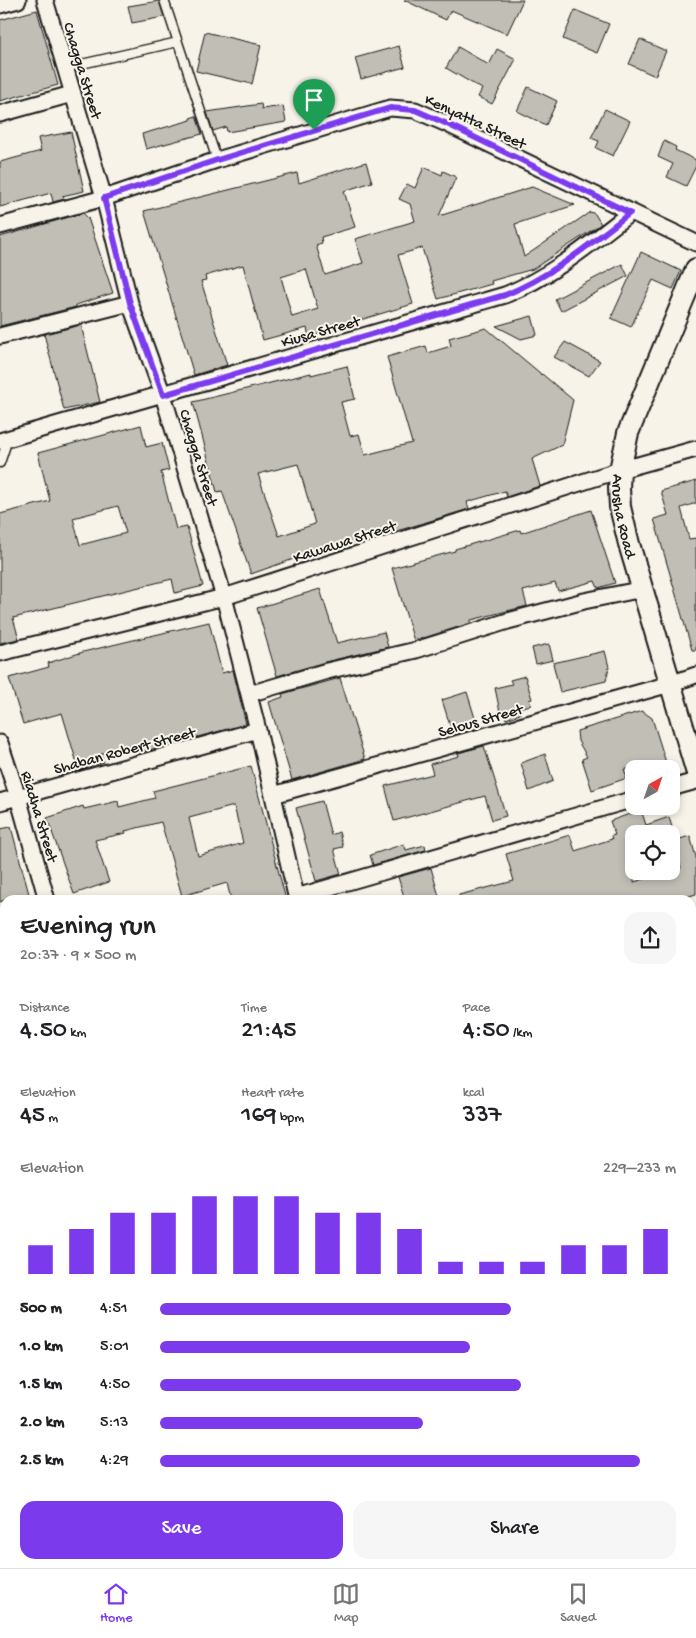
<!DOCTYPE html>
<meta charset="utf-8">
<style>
body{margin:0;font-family:"Gochi Hand",sans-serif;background:#f6f6f6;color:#202124;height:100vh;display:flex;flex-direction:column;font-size:19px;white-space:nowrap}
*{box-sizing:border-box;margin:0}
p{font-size:16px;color:#757577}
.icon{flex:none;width:28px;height:28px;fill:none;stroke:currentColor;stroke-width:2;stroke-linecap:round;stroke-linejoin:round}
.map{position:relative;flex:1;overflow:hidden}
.side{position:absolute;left:0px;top:895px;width:696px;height:674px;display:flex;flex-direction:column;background:#fff;border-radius:15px 15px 0 0;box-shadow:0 2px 8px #0003}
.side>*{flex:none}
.needle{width:32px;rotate:40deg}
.buttons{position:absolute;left:625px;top:760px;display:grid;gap:10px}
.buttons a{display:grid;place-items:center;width:55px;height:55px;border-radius:10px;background:#fff;box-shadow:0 2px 8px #0003;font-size:25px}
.pin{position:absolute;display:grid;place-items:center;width:42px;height:42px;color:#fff;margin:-51px -21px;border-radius:50% 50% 50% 0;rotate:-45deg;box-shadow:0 0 5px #0007}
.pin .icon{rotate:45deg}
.round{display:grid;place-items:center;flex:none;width:52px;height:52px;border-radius:15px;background:#f6f6f6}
.summary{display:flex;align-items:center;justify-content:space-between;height:85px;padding:0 20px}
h1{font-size:28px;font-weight:600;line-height:38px}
.figures{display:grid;grid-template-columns:repeat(3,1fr);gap:8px;height:85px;padding:5px 20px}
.figures div{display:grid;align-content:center}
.figures b{font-size:25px;font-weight:600}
.figures small{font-size:14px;font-weight:400}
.figures p{font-size:14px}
.chart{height:140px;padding:10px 20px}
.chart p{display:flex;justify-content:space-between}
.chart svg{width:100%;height:90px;margin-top:5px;stroke:#7c3aed;stroke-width:6}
.button{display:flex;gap:10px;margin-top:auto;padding:10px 20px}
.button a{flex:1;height:58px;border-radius:15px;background:#7c3aed;color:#fff;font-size:20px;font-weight:600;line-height:58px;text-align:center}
.button a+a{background:#f6f6f6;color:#202124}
ul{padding:0 20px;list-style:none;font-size:16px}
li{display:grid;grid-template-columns:80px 60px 1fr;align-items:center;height:38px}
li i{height:12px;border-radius:6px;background:#7c3aed}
.dock{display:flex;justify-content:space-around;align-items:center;height:70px;border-top:1px solid #e0e0e0;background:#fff;font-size:14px;color:#757577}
.dock a{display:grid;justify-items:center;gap:2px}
.dock .current{color:#7c3aed}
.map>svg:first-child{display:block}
.building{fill:#c0beb5;stroke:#1c1c1c;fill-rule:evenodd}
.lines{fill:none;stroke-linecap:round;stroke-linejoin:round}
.service-casing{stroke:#1c1c1c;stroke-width:11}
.minor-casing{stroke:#1c1c1c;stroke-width:19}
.tertiary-casing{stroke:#1c1c1c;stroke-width:22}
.secondary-casing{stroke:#1c1c1c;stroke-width:24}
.service{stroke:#f7f3e8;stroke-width:8}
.minor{stroke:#f7f3e8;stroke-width:15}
.tertiary{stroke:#f7f3e8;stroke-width:19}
.secondary{stroke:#f7f3e8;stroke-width:20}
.route-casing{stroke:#fff;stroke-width:10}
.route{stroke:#7c3aed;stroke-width:6}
.labels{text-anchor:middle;stroke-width:4;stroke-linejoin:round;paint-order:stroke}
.street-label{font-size:16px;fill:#1c1c1c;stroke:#f7f3e8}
</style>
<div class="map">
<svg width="696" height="1568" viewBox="0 0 696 1568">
<rect width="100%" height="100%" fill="#f7f3e8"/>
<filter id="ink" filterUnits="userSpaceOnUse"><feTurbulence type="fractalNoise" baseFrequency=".02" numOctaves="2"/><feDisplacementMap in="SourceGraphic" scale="10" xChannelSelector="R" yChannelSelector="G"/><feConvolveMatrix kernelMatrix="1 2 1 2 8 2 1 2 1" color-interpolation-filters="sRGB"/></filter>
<g filter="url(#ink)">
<!-- building -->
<path class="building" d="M404 0H523L507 34 451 10 446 20Z
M159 1 164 17 132 23 128 6Z
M37 10 58 85 0 101V20Z
M575 10 609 24 597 53 563 39Z
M205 32 261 45 252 84 196 71Z
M640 39 666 51 655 76 629 64Z
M399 46 405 67 361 79 355 58Z
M458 47 489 65 497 49 516 59 492 104 478 97 482 89 446 68Z
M528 87 557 101 546 125 517 111Z
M261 104 262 109 283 106 286 122 227 132 226 127 213 131 207 112Z
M605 109 630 121 613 156 596 148 599 141 591 138Z
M196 116 202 134 146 149 142 134 191 120 190 118Z
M71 132 84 191 62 196 65 199 53 202 51 193 0 207V162L41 151 38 138Z
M664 141 676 147 675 150 696 160V166L686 186 667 177 673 164 658 157Z
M366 162 372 182 344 191 355 227 321 237 322 243 316 245 325 275 363 263 355 239 415 221 410 204 399 199 407 184 415 188 424 167 442 175 443 171 456 177 439 216 532 187 575 205 515 224 524 257 590 212 595 214 601 224 533 269 491 281 492 284 438 299 422 248 398 255 413 304 340 326 341 328 309 337 307 328 263 340 243 265 205 276 206 280 201 281 227 365 194 375 144 211 297 173 299 183ZM306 269 318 309 292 317 281 277Z
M83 213 88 218 113 293 76 305V307L0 326V237Z
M641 252 681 271 673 289 653 280 631 327 611 318Z
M622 264 628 276 561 311 555 299Z
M532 316 537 335 521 339 496 326Z
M81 325 100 402 64 410 44 334Z
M486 328 540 373 541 375 542 374 573 400 562 445 532 459 540 486 507 497 505 491 467 502 469 509 407 528 323 551 322 549 251 574 222 491 217 492 193 402 311 373V375L347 366 355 399 341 402 350 436 359 434 365 455 412 443 387 357 426 346 428 353 451 346 449 338ZM298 464 315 524 279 536 258 474Z
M565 342 600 361 589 376 554 357Z
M141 425 146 447 162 443 169 470 161 472 176 529 187 527 203 586 175 593 172 579 13 618 19 639 0 643V514L50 501 38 453ZM118 506 126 533 80 545 73 518Z
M696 481V503L681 508 689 539 696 538V650H692L654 519 668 515 661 491Z
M591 510 615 583 598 588 595 581 558 591 555 583 523 591 527 606 471 620V623L414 641 392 568 455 551V549L520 530 521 533Z
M320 589 337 643 384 632 388 647 325 662 277 676 257 608Z
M209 622 222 673 233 670 246 724 138 753 136 745 101 754 104 762 79 770 62 713 23 724 9 678 49 667 48 663 83 652Z
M549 644 553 660 536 664 532 648Z
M605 651 609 667 606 681 560 692 553 663Z
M525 676 532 699 529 700 531 705 518 708 520 714 506 719 503 711 500 712 495 688 512 684 510 680Z
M340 678 365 759 292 780 269 702 283 697 282 694Z
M467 692 478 728 453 735 442 700Z
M642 711 652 718 668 769H624L627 778 592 790 582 759 587 757 578 741 577 731Z
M484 746 506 816 492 820 485 796 394 821 385 786 433 774 430 764 459 756 458 753Z
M545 754 553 781 529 791 521 763Z
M251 766 286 900H231L227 883 182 896 161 822 125 831 126 833 95 840 109 882 74 894 47 818 83 806 84 809 118 801 119 807 155 798 153 791ZM234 806 243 843 198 856 189 818Z
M322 801 331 835 339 832 343 847 334 849 341 874 316 881 296 808Z
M641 810 646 825 669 817 674 834H634V882L681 868 673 841 690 836 696 857V894L676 900H459V895L514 881 506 854 570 835 575 851 612 839 611 836 615 835 610 821Z
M11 827 29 894 26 895 28 900H5L0 902V829Z
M404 844 406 850 425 845 426 850 373 865 370 855Z
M431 868 440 900H405L398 877Z"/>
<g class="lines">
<defs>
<path id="service" d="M164 0 217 160
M64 68 178 42
M0 463 8 439"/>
<path id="minor" d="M45 0 104 198 130 303 163 395 224 597 258 730 297 900
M0 5 18 0
M0 114 72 94
M0 226 104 198 217 160 390 108 415 110 445 123 696 243
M0 336 130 303
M0 441 505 295C552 276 590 244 630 213
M0 653 224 597 620 470 696 449
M249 694 327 671 416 650 508 621 584 601 643 589
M0 743 18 797 47 900
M671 788 696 781
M273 795 670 684 696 675
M0 802 258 730
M296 897 634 799
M0 1212 5 1232
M691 1380 696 1378
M691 1474 696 1473
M92 1564 93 1568
M230 1564 231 1568
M540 1564 541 1568
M354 1568 369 1564"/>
<path id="tertiary" d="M691 926 696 925
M0 1124 5 1123"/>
<g id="secondary">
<path id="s1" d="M696 269 628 433 620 470 619 488 620 507 629 544 696 770"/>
<path d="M691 1248 696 1247"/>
<path d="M691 1275 696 1274"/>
<path d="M0 1450 5 1449"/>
</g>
</defs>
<!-- service casing -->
<use href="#service" class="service-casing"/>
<!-- minor casing -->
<use href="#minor" class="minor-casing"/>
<!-- tertiary casing -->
<use href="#tertiary" class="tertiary-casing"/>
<!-- secondary casing -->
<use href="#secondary" class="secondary-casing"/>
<!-- service -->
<use href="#service" class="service"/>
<!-- minor -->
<use href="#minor" class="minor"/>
<!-- tertiary -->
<use href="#tertiary" class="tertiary"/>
<!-- secondary -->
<use href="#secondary" class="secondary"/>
</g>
</g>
<g class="lines" filter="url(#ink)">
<defs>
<path id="route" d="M390 108 415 110 445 123 630 213C590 244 552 276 505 295L163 395 130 303 104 198 217 160Z"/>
</defs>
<!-- route casing -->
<use href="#route" class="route-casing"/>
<!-- route -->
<use href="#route" class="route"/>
</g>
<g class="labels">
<!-- street labels -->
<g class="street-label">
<text transform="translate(84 70) rotate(73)" y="6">Chagga Street</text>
<text transform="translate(476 120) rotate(25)" y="6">Kenyatta Street</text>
<text transform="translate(320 330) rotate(-16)" y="6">Kiusa Street</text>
<text transform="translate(200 457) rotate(73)" y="6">Chagga Street</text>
<text dy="6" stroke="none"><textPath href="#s1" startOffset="262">Arusha Road</textPath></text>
<text transform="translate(344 540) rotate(-18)" y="6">Kawawa Street</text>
<text transform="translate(480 719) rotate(-16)" y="6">Selous Street</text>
<text transform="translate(124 749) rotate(-15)" y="6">Shaban Robert Street</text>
<text transform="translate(41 816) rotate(73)" y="6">Riadha Street</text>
</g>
</g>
</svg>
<div class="buttons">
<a><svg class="needle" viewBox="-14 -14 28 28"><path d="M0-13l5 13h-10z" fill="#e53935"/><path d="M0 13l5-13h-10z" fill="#757577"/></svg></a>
<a><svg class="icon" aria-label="locate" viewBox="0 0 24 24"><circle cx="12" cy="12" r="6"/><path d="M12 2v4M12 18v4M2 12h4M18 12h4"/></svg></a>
</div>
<div class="pin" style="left:314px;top:130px;background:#1e9e55"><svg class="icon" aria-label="arrive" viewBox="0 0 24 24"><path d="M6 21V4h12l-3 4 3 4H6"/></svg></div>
<section class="side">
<div class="summary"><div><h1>Evening run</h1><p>20:37 · 9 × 500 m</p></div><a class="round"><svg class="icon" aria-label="share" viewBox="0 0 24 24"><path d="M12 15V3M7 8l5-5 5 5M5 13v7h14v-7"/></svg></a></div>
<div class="figures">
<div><p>Distance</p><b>4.50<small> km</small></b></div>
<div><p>Time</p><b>21:45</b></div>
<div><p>Pace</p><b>4:50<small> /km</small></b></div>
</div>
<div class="figures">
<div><p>Elevation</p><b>45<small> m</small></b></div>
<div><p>Heart rate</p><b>169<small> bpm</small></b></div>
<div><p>kcal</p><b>337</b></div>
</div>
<div class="chart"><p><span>Elevation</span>229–233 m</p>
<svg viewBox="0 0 160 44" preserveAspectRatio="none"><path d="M5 44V30M15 44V22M25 44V14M35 44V14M45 44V6M55 44V6M65 44V6M75 44V14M85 44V14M95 44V22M105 44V38M115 44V38M125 44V38M135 44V30M145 44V30M155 44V22"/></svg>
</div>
<ul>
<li><b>500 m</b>4:51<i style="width:68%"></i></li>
<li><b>1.0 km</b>5:01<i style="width:60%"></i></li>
<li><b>1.5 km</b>4:50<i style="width:70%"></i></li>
<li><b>2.0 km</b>5:13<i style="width:51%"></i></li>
<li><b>2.5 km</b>4:29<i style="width:93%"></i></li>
</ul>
<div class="button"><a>Save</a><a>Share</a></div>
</section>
</div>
<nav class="dock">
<a class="current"><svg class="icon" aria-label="home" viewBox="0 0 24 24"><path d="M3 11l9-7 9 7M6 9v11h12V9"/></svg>Home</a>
<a><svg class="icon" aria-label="map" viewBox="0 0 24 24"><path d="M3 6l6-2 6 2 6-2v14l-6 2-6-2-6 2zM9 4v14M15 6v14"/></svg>Map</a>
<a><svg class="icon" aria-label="saved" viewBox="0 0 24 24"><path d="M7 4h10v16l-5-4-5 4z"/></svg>Saved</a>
</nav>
